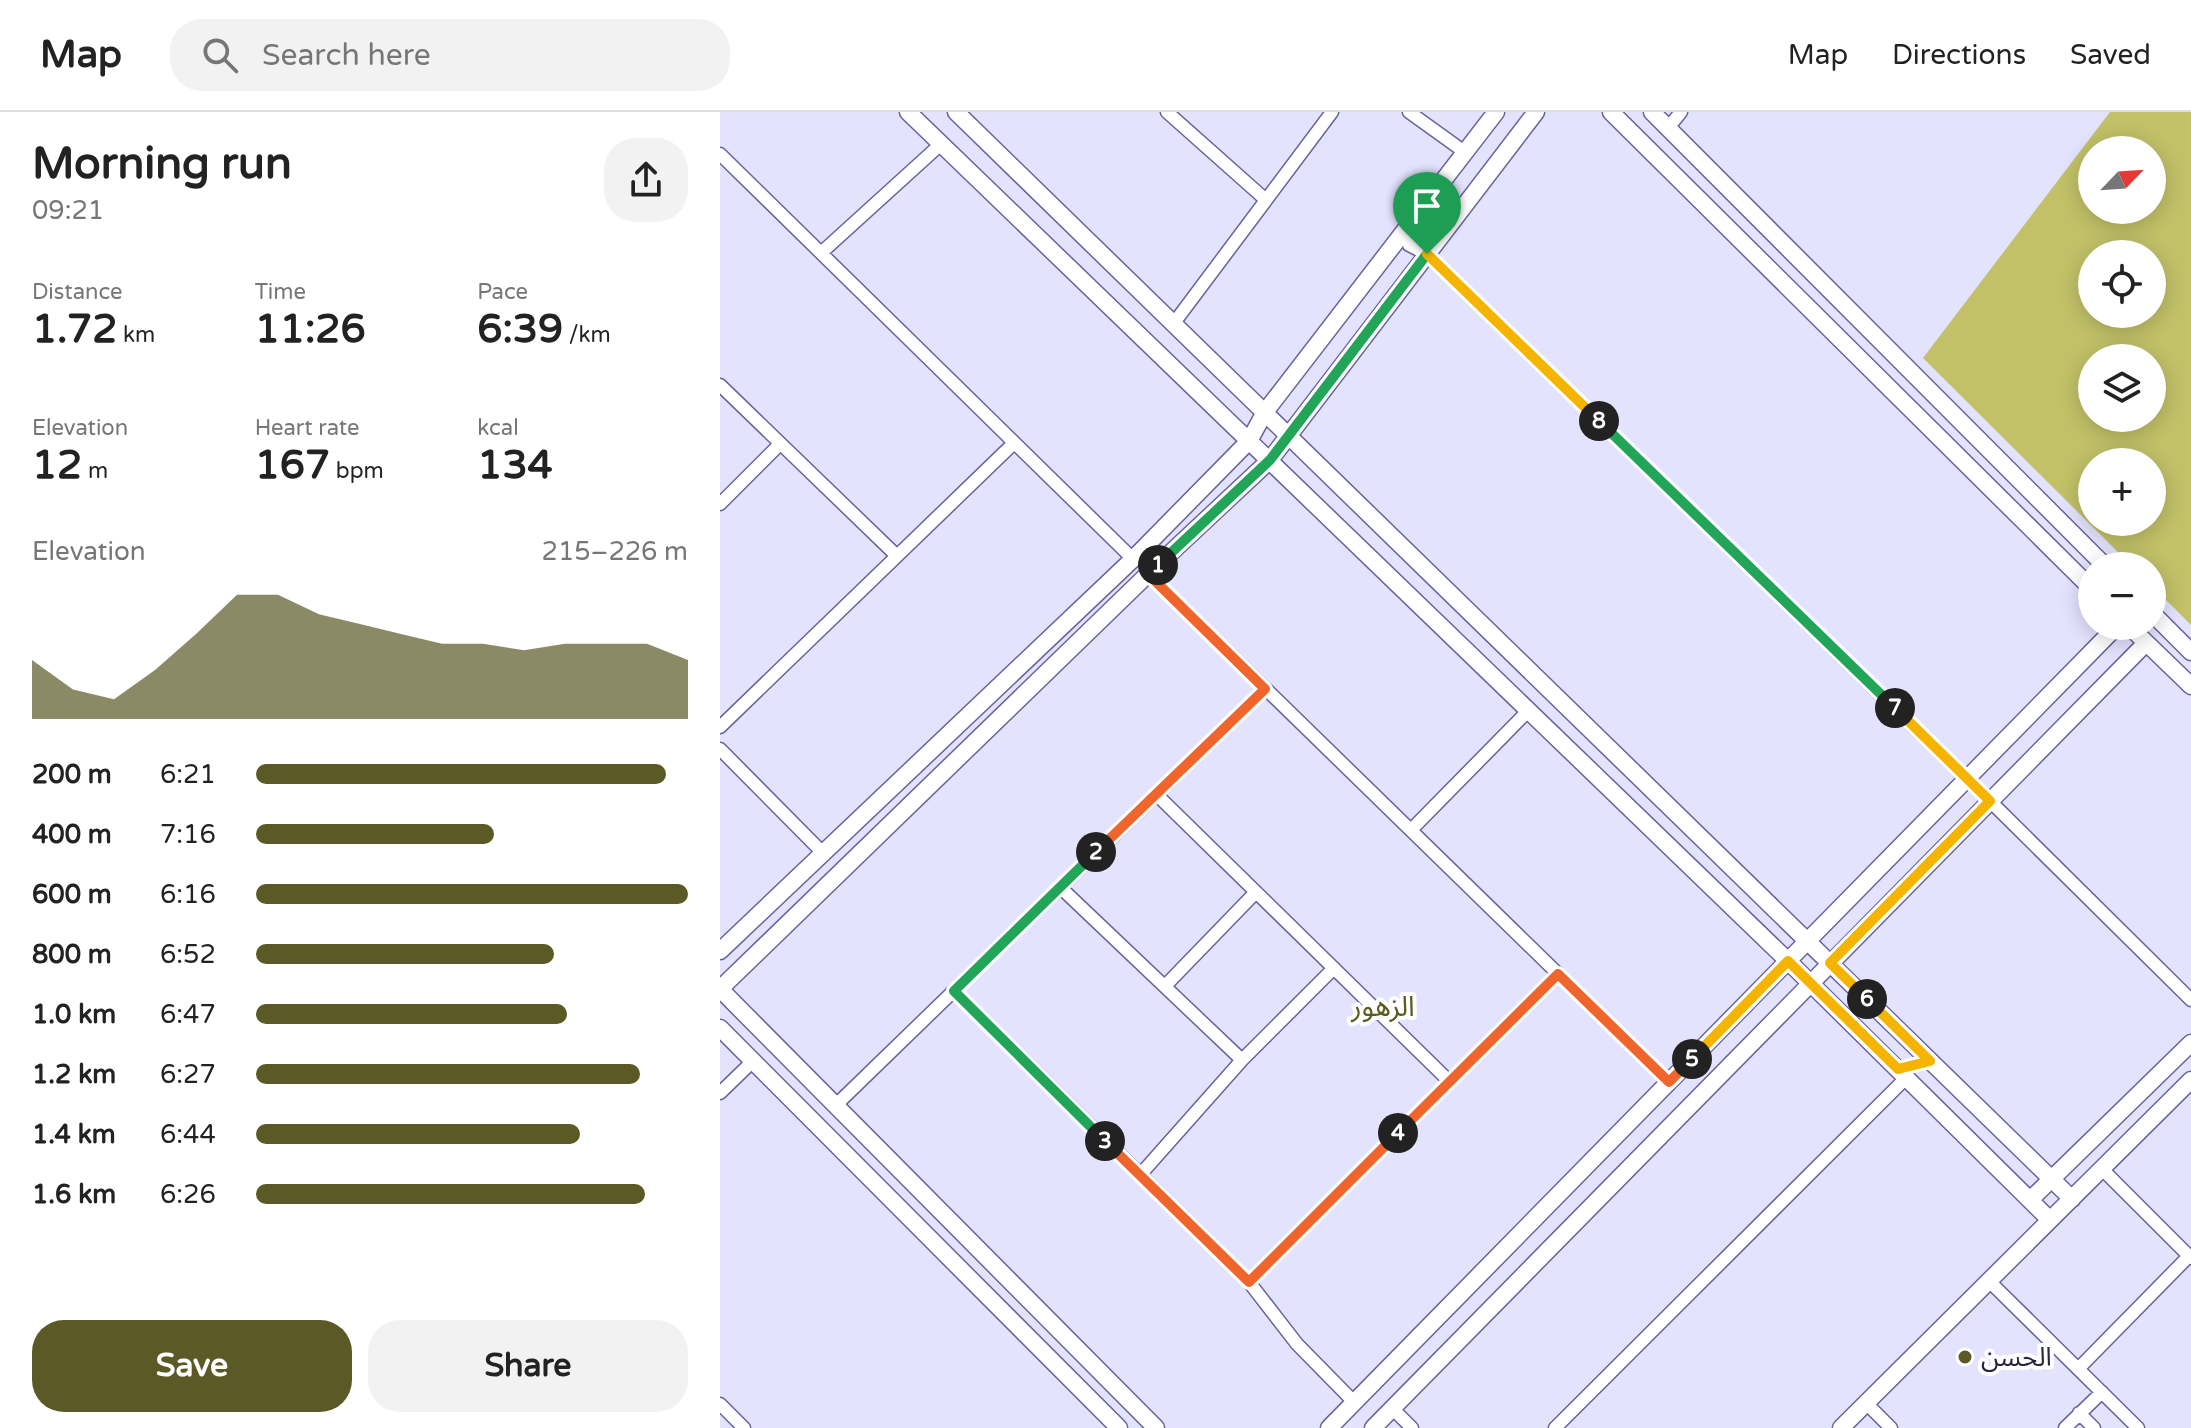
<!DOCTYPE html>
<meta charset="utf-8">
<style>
body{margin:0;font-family:"Varela Round","Noto Sans Arabic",sans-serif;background:#f2f2f2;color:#222;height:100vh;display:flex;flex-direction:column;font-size:30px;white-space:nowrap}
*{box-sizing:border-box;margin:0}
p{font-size:26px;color:#767676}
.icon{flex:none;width:44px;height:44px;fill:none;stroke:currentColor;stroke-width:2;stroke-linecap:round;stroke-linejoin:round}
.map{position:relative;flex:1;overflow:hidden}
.sheet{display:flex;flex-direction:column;background:#fff;width:720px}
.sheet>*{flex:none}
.needle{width:52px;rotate:65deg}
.fabs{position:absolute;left:1358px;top:24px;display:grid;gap:16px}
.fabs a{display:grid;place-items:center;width:88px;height:88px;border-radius:50%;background:#fff;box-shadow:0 4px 20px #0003;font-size:40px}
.pin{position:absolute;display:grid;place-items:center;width:68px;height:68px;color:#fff;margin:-82px -34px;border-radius:50% 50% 50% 0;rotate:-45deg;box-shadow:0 0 8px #0007}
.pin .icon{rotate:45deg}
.km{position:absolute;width:40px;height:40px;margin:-20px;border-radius:50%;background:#222;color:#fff;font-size:22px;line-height:40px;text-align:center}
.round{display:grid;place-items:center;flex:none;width:84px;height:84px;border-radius:32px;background:#f2f2f2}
.head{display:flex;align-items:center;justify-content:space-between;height:136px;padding:0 32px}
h1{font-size:44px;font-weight:800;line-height:60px}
.figures{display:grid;grid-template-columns:repeat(3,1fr);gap:12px;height:136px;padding:8px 32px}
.figures div{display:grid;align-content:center}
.figures b{font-size:40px;font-weight:800}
.figures small{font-size:22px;font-weight:400}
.figures p{font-size:22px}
.chart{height:224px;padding:16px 32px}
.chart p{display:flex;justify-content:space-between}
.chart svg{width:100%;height:144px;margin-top:8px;fill:#5b5a27;opacity:.7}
.button{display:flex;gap:16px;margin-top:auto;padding:16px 32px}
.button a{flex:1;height:92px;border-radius:32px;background:#5b5a27;color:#fff;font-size:32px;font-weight:800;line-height:92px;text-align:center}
.button a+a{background:#f2f2f2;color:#222}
ul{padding:0 32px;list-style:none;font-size:26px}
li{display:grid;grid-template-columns:128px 96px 1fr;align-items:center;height:60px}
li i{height:20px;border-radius:10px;background:#5b5a27}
header{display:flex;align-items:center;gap:48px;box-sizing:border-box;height:112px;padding:0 40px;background:#fff;border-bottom:2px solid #e0e0e0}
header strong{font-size:38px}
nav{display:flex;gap:44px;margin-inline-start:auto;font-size:28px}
.search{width:560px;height:72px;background:#f2f2f2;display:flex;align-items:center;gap:20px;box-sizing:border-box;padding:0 28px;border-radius:32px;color:#767676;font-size:30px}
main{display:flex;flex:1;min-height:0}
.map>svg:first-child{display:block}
.green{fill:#c2c168;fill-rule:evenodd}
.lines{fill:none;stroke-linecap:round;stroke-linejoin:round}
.minor-casing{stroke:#69629d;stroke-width:15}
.tertiary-casing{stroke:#69629d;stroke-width:19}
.minor{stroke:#fff;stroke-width:12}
.tertiary{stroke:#fff;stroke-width:16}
.split-1-casing{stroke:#fff;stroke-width:16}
.split-2-casing{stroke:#fff;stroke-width:16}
.split-3-casing{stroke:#fff;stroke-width:16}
.split-4-casing{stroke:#fff;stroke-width:16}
.split-5-casing{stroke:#fff;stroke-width:16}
.split-6-casing{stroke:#fff;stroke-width:16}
.split-7-casing{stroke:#fff;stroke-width:16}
.split-8-casing{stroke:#fff;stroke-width:16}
.split-9-casing{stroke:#fff;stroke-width:16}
.split-1{stroke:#22a559;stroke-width:10}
.split-2{stroke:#f0652b;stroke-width:10}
.split-3{stroke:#22a559;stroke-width:10}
.split-4{stroke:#f0652b;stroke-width:10}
.split-5{stroke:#f0652b;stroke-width:10}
.split-6{stroke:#f5b400;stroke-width:10}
.split-7{stroke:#f5b400;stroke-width:10}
.split-8{stroke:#22a559;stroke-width:10}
.split-9{stroke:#f5b400;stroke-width:10}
.poi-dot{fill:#5b5a27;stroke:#fff;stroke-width:3}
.labels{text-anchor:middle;stroke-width:8;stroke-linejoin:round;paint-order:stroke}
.poi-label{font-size:26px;fill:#27243e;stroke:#fff;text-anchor:start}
.neighbourhood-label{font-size:28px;fill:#5b5a1f;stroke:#fff}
</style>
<header>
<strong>Map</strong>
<div class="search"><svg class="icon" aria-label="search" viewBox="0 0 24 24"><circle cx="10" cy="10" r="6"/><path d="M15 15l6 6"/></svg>Search here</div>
<nav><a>Map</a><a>Directions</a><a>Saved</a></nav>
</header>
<main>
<section class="sheet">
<div class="head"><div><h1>Morning run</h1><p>09:21</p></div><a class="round"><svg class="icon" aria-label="share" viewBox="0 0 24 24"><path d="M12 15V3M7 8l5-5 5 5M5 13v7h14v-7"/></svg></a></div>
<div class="figures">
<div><p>Distance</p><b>1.72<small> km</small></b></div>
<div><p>Time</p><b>11:26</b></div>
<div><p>Pace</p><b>6:39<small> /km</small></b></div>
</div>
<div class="figures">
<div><p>Elevation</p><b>12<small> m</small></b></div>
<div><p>Heart rate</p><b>167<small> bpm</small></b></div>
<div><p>kcal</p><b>134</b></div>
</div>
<div class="chart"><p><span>Elevation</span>215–226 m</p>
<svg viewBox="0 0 160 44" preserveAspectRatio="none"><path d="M0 44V26L10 35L20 38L30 29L40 18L50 6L60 6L70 12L80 15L90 18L100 21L110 21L120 23L130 21L140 21L150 21L160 26V44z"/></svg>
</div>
<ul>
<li><b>200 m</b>6:21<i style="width:95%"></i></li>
<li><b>400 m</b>7:16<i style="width:55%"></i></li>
<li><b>600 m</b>6:16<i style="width:100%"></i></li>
<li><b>800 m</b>6:52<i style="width:69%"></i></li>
<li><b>1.0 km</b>6:47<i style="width:72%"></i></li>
<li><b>1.2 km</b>6:27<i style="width:89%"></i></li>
<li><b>1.4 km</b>6:44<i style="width:75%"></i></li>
<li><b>1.6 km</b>6:26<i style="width:90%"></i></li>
</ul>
<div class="button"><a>Save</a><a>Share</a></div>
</section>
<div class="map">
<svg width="1471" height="1316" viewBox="0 0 1471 1316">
<rect width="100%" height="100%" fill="#e4e3fe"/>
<!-- green -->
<path class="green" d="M1390 0H1471V513L1432 474V454H1412L1203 246ZM1372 38H1432V98H1372ZM1372 142H1432V202H1372ZM1432 246V306H1372V246ZM1372 350H1432V410H1372Z"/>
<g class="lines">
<defs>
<path id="minor" d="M447 0 546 88
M689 0 746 41
M948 16 961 0
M0 42 413 447
M688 116 689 133 707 142 1270 689 1471 888
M101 141 221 32
M454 211 612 0
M0 273 177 444
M0 392 59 333
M428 462 949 970
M0 615 294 331
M0 637 103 741
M436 682 730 970
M691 718 809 598
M340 775 522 948
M445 874 536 780
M234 879 529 1170 577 1232 634 1290
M1178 957 1210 949
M0 981 33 949
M115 994 545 577
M1382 1057 1471 1146
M420 1063 522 948 614 856
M1269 1169 1418 1316
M529 1170 838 862
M1358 1257 1469 1144
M1146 1291 1171 1316
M0 1292 24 1316
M672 1296 692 1316
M1359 1301 1374 1316
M835 1316 1187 965
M1345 1316 1382 1280"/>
<path id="tertiary" d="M188 0 1068 849 1330 1108
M236 0 1352 1087
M891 0 1372 477
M932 0 1385 454
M1432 501 1471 540
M1409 514 1471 574
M0 839 413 447 529 329 545 300 776 0
M0 877 428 462 550 348 816 0
M0 877 436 1316
M0 916 399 1316
M1310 1088 1471 931
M609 1316 1397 514
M653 1316 1426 531
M1121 1316 1471 968"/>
</defs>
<!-- minor casing -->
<use href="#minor" class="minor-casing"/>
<!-- tertiary casing -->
<use href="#tertiary" class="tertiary-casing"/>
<!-- minor -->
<use href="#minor" class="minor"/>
<!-- tertiary -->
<use href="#tertiary" class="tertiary"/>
</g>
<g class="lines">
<defs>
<path id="split-1" d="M438 453 550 348 707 142"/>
<path id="split-2" d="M376 740 545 577 428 462 438 453"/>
<path id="split-3" d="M376 740 234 879 385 1029"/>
<path id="split-4" d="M385 1029 529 1170 678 1021"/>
<path id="split-5" d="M678 1021 838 862 949 970 972 947"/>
<path id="split-6" d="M972 947 1068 849 1178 957 1210 949 1147 887"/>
<path id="split-7" d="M1147 887 1110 851 1270 689 1175 596"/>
<path id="split-8" d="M879 309 1175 596"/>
<path id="split-9" d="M707 142 879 309"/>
</defs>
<!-- split-1 casing -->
<use href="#split-1" class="split-1-casing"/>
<!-- split-2 casing -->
<use href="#split-2" class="split-2-casing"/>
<!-- split-3 casing -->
<use href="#split-3" class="split-3-casing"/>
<!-- split-4 casing -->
<use href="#split-4" class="split-4-casing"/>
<!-- split-5 casing -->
<use href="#split-5" class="split-5-casing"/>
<!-- split-6 casing -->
<use href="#split-6" class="split-6-casing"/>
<!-- split-7 casing -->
<use href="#split-7" class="split-7-casing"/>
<!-- split-8 casing -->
<use href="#split-8" class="split-8-casing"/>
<!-- split-9 casing -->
<use href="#split-9" class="split-9-casing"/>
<!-- split-1 -->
<use href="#split-1" class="split-1"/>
<!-- split-2 -->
<use href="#split-2" class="split-2"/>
<!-- split-3 -->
<use href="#split-3" class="split-3"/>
<!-- split-4 -->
<use href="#split-4" class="split-4"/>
<!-- split-5 -->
<use href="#split-5" class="split-5"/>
<!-- split-6 -->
<use href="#split-6" class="split-6"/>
<!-- split-7 -->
<use href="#split-7" class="split-7"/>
<!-- split-8 -->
<use href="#split-8" class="split-8"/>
<!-- split-9 -->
<use href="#split-9" class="split-9"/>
</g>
<!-- markers -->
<circle class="poi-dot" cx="1245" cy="1245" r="8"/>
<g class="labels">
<!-- poi labels -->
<g class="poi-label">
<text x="1261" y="1254">الحسن</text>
</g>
<!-- neighbourhood labels -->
<g class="neighbourhood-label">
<text x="663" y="904">الزهور</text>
</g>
</g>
</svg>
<div class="fabs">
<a><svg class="needle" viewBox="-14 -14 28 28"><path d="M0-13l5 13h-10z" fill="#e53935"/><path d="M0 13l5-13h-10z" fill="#767676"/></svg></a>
<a><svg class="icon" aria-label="locate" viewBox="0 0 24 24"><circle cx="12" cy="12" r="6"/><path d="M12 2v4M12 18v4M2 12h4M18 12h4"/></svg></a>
<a><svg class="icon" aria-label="layers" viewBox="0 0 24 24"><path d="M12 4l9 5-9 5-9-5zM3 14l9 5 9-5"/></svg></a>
<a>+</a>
<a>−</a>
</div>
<div class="pin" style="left:707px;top:142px;background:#1e9e55"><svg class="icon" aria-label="arrive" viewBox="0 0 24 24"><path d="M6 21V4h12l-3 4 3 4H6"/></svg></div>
<b class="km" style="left:438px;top:453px">1</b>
<b class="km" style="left:376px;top:740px">2</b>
<b class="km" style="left:385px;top:1029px">3</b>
<b class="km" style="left:678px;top:1021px">4</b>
<b class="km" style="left:972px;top:947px">5</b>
<b class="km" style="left:1147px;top:887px">6</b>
<b class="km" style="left:1175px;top:596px">7</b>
<b class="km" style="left:879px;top:309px">8</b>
</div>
</main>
